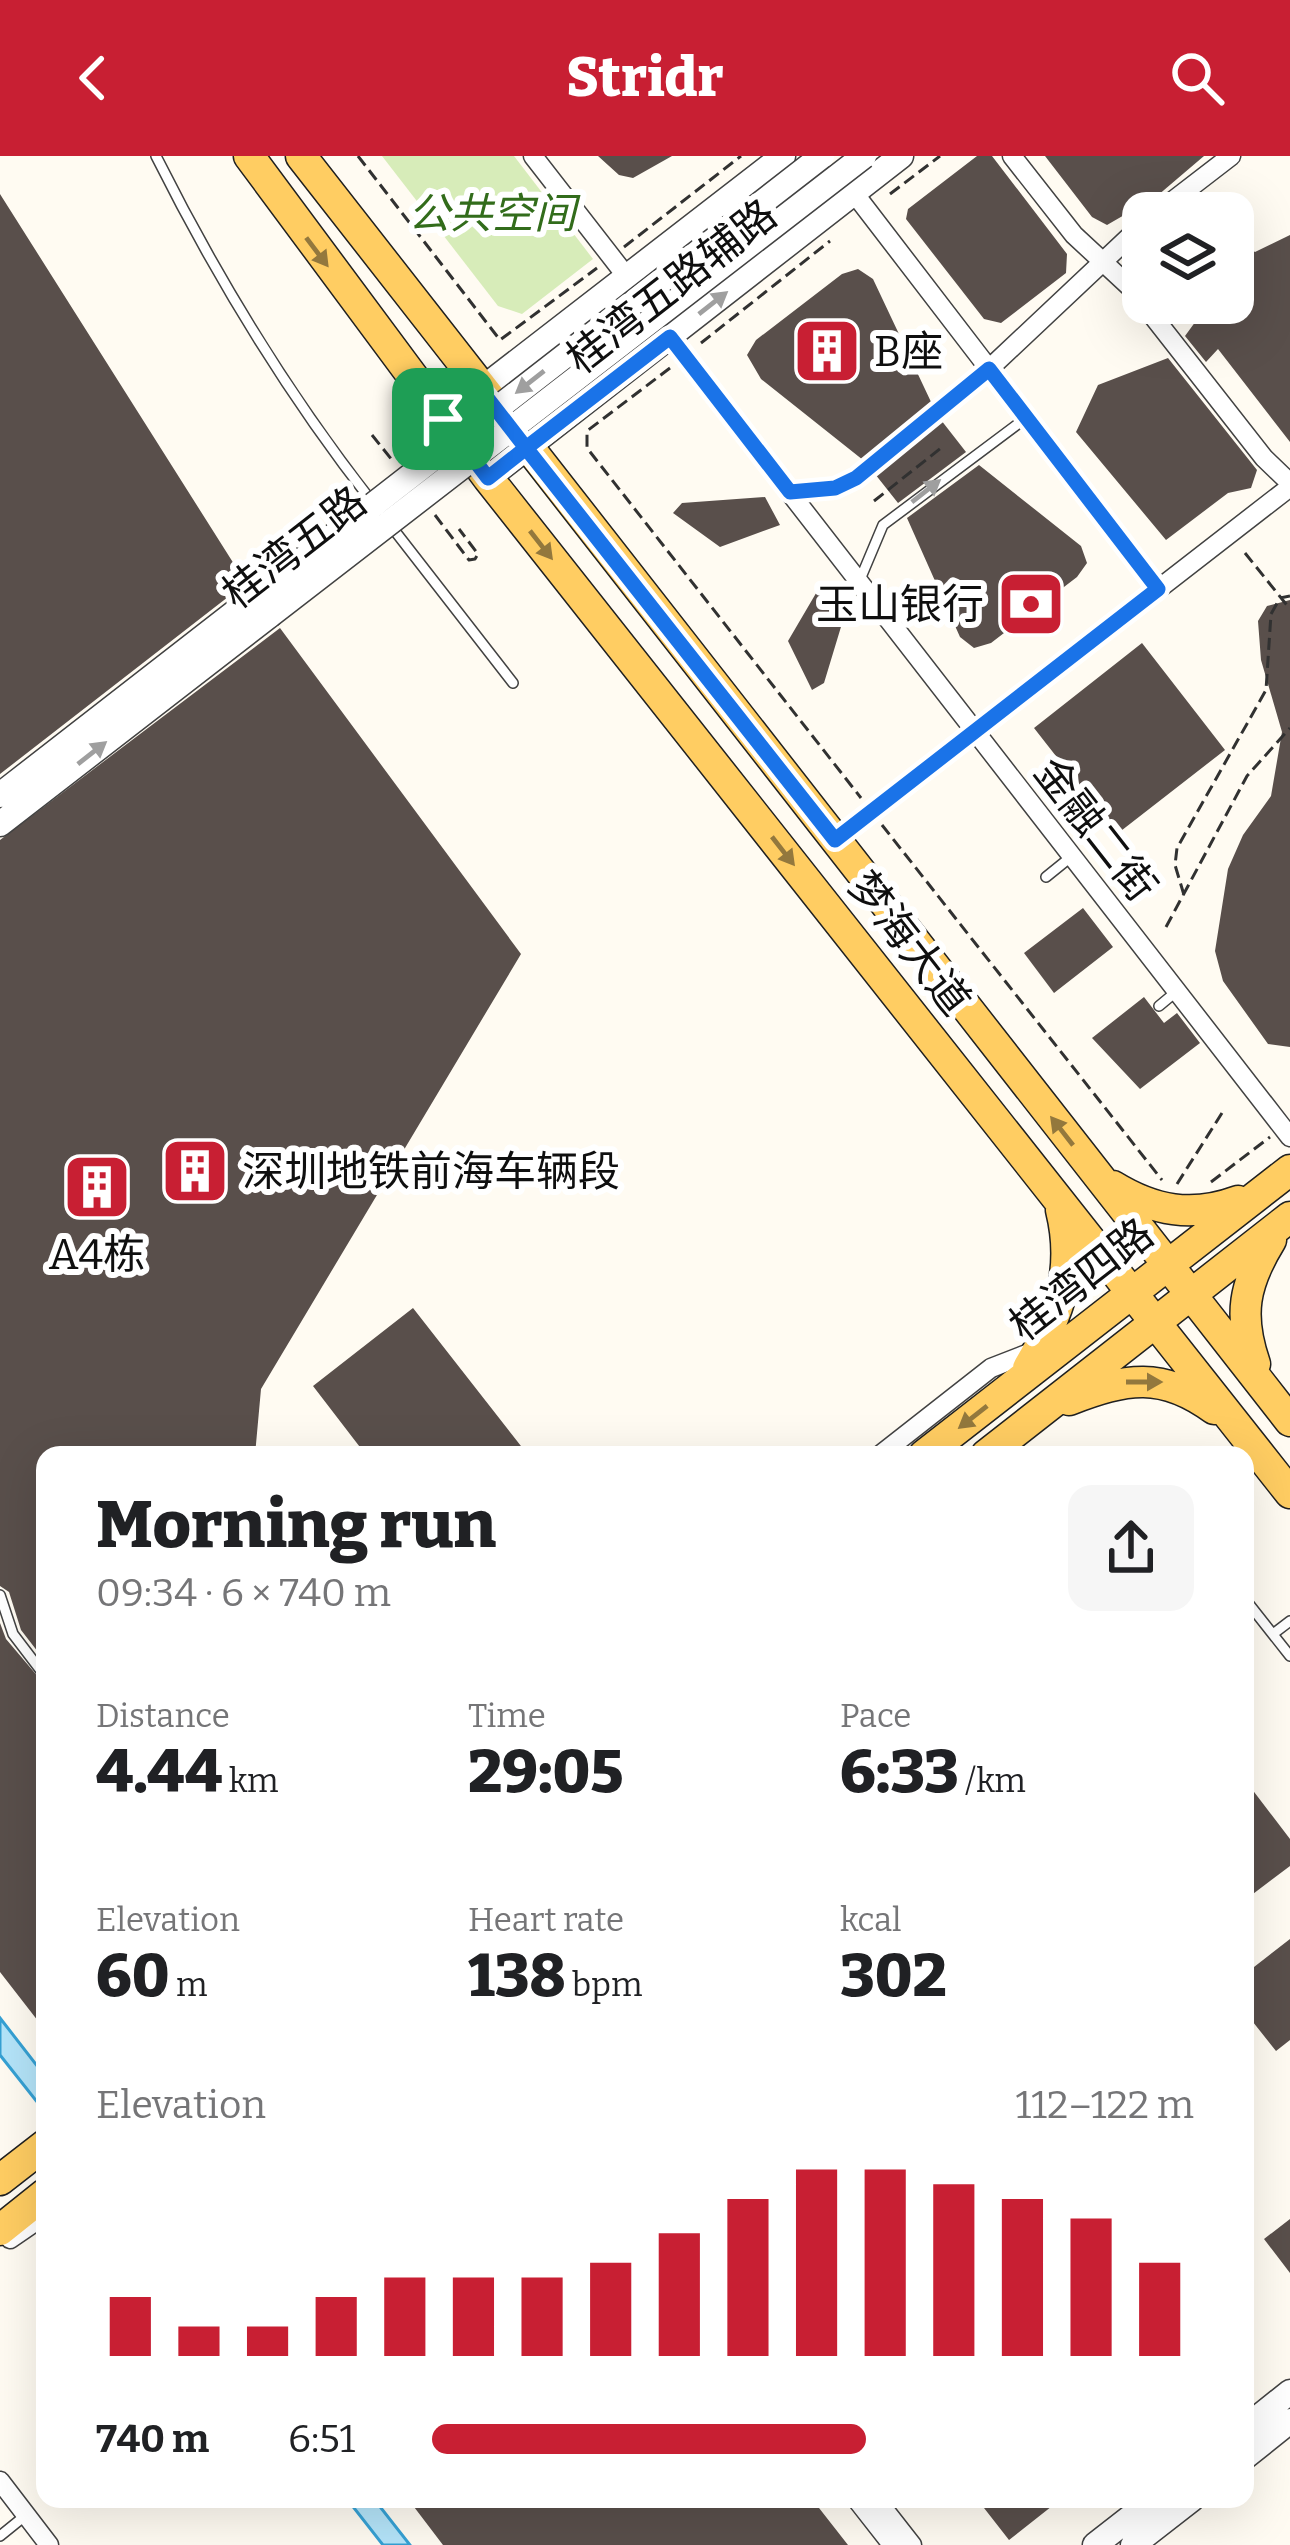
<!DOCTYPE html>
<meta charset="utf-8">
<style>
body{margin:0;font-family:Bitter,"Noto Sans SC",serif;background:#f6f6f6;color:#202124;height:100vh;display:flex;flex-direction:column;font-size:45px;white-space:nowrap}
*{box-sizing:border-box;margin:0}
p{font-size:39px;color:#757577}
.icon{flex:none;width:66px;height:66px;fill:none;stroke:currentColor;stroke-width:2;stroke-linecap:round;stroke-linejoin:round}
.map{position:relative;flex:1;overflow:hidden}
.panel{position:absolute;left:36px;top:1290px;width:1218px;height:1062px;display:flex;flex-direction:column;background:#fff;border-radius:24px;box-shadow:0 12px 48px #0002}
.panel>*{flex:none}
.controls{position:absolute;left:1122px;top:36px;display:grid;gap:24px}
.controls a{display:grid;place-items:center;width:132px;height:132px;border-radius:24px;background:#fff;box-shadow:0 12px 48px #0002;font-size:60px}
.pin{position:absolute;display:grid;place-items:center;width:102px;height:102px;color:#fff;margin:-51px;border-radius:24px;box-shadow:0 6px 18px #0006}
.round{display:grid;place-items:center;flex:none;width:126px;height:126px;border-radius:24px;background:#f6f6f6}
.headline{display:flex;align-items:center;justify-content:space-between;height:204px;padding:0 60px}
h1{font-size:66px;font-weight:800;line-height:90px}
.figures{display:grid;grid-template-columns:repeat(3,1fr);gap:18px;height:204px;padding:12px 60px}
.figures div{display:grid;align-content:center}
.figures b{font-size:60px;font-weight:800}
.figures small{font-size:33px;font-weight:400}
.figures p{font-size:33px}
.chart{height:336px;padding:24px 60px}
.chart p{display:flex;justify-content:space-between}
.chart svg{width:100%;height:216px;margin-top:12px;stroke:#c81f33;stroke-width:6}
ul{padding:0 60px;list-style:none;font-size:39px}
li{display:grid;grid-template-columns:192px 144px 1fr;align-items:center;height:90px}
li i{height:30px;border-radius:15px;background:#c81f33}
header{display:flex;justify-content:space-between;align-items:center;height:156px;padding:0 60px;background:#c81f33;color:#fff;font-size:54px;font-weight:800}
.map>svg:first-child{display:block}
.green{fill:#d7ecb9}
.water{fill:#b4e4f9;stroke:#36a1d4;stroke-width:3}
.building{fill:#594f4b}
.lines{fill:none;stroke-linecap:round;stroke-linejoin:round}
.service-casing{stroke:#424242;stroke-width:12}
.minor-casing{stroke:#424242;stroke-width:21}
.tertiary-casing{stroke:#424242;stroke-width:27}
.primary-casing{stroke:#202020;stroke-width:33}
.path{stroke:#313131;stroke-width:3;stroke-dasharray:12 6;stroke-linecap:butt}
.service{stroke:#fff;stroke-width:9}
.minor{stroke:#fff;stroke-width:18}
.tertiary{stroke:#fff;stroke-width:24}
.primary{stroke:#ffcd62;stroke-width:30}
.tertiary-bridge-casing{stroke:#424242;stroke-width:27;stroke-linecap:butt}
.tertiary-bridge{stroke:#fff;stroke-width:24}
.oneway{fill:#93783d}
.oneway2{fill:#9f9f9f}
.route-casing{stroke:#fff;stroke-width:24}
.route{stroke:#1a73e8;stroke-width:15}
.labels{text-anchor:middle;stroke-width:12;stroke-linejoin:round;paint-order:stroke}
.park-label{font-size:42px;font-style:italic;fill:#326c1b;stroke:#fff}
.street-label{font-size:42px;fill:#0f0f0f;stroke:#fff}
.poi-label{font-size:42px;fill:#0f0f0f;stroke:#fff;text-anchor:start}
</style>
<header><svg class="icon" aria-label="back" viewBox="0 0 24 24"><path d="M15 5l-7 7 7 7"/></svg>Stridr<svg class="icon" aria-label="search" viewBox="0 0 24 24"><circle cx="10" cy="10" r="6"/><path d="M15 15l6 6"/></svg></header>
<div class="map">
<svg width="1290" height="2389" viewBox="0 0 1290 2389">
<rect width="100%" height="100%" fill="#fffbf2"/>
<!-- green -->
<path class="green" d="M382 0H514L593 103 522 158 498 150Z"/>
<!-- water -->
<path class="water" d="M0 1862 45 1920V1956L0 1899Z
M347 2343H374L410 2389H383Z"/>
<!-- building -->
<path class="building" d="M598 0H672L633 22 619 19Z
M977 0H992L1067 98 1066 117 1001 167 984 163 906 63 908 53Z
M1045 0H1204L1157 40 1107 69 1092 61Z
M0 38 246 427 0 618Z
M1290 79V286L1218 193 1206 206 1185 180 1209 147H1233V82L1255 96Z
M858 113 873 123 932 248 863 304 761 223 747 199 756 184 842 118Z
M1168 202 1257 314 1251 332 1228 337 1166 384 1076 276 1098 229Z
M941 264 966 296 898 347 875 318Z
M979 309 1081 390 1087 407 1077 421 991 487 974 492 960 481 907 362Z
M765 341 780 369 720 391 673 357 682 347Z
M822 427 847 451 824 527 812 534 788 485Z
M1290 444V891L1268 888 1223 825 1215 795 1228 713 1243 679 1271 640 1282 576 1261 504 1258 465 1267 450Z
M280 472 521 798 261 1233 255 1299H45V1505L21 1474 9 1436 0 1430V684Z
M1142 487 1225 594 1117 678 1034 572Z
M1083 752 1113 791 1054 837 1024 797Z
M1144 841 1164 867 1177 857 1200 887 1140 933 1092 882Z
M413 1152 528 1299H366L313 1230Z
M0 1467 6 1483 45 1529V1874L0 1816Z
M1245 1624 1290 1683V1710L1245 1744Z
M1290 1783V1884L1276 1895 1245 1856V1818Z
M1290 2063V2117L1264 2083Z
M408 2343H812L848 2389H443Z
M977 2343H1061L1009 2384Z"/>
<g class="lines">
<defs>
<path id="service" d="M156 0C217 122 289 240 373 347
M791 336 850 327 989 213
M391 370 513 527
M859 426 883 369 1026 262
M1046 721 1072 700
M1159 850 1177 835
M0 1439 13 1478 45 1520
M1245 1443 1290 1500
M1273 1478 1290 1465
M0 2380 26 2359"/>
<path id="minor" d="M533 0 627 121
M1012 0 1074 79 1130 131 1264 302 1290 327
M854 37 1158 433
M1157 57 1231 0
M669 181 1290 981
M989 213 1143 68
M835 684 1290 331
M880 1299 991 1212 1042 1192
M10 2083 45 2059
M0 2325 49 2389
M876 2343 912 2389"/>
<path id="tertiary" d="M443 263 783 0
M488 322 901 0
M0 639 256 440
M0 668 270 459
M1245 2272 1290 2236
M1245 2301 1290 2265
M860 2343 896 2389
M1095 2389 1154 2343
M1133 2389 1192 2343"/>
<path id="primary" d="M249 0 488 322 1290 1337
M301 0 1290 1265
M1113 1030C1154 1055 1192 1062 1238 1045
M1255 1208C1238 1159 1244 1128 1271 1084
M1028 1212C1059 1159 1076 1115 1061 1054
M1069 1244C1126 1222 1162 1215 1214 1253
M924 1299 1290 1014
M986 1299 1290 1061
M0 2024 45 1989
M0 2074 45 2038"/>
</defs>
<!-- service casing -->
<use href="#service" class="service-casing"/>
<!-- minor casing -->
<use href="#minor" class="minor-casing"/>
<!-- tertiary casing -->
<use href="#tertiary" class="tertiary-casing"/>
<!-- primary casing -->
<use href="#primary" class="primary-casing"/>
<!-- path -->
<path class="path" d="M358 0 500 184 597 112
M890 38 940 0
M624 91 741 0
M701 187 830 85
M670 212 587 275V292L861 642
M372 279 392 304
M874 345 941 292
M435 359 469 404 475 403 478 398 459 373
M1245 397 1290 453
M882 669 1162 1024
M1184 739 1175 709 1177 692 1266 534 1271 458 1280 442 1290 440
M1166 771 1247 620 1290 572
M1211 1026 1270 981
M1177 1028 1222 957"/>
<!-- service -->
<use href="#service" class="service"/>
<!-- minor -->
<use href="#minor" class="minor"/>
<!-- tertiary -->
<use href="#tertiary" class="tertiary"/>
<!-- primary -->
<use href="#primary" class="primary"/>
<defs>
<path id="tertiary-bridge" d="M256 440 822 0
M270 459 864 0"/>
</defs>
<!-- tertiary-bridge casing -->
<use href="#tertiary-bridge" class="tertiary-bridge-casing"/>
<!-- tertiary-bridge -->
<use href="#tertiary-bridge" class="tertiary-bridge"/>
</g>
<!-- one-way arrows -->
<defs><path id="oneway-solid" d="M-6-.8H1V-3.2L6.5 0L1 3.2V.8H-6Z" transform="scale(3)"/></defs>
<g class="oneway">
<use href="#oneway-solid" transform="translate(317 96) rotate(53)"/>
<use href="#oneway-solid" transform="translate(541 389) rotate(52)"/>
<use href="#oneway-solid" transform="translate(783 695) rotate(52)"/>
<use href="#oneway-solid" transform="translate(1062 975) rotate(-128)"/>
<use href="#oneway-solid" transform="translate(1144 1226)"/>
<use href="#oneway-solid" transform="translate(973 1261) rotate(142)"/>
</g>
<g class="oneway2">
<use href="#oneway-solid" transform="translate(713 147) rotate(-38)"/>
<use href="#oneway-solid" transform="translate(530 226) rotate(142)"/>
<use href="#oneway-solid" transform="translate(926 335) rotate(-38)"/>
<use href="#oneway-solid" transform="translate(92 597) rotate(-38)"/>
</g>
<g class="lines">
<defs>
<path id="route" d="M443 263 488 322 526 292 835 684 1158 433 989 213 856 322 835 332 790 336 670 181 526 292 481 234 443 263"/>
</defs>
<!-- route casing -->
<use href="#route" class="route-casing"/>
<!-- route -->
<use href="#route" class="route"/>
</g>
<!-- icons -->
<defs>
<symbol id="building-square" viewBox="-11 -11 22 22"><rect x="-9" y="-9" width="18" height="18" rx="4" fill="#c81f33" stroke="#fff"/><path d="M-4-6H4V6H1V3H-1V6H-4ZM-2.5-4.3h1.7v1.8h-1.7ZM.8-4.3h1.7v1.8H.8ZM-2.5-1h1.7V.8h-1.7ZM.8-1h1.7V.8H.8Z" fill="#fff"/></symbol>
<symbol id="bank-square" viewBox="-11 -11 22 22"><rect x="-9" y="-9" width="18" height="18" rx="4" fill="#c81f33" stroke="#fff"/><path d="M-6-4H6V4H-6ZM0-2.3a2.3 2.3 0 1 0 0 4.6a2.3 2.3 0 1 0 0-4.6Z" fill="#fff"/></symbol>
</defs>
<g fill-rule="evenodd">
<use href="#building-square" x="789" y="157" width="76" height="76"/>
<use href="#bank-square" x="993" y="410" width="76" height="76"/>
<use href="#building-square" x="157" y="977" width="76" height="76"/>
<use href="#building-square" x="59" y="993" width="76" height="76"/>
</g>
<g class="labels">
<!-- park labels -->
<g class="park-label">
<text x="492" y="72">公共空间</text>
</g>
<!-- street labels -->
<g class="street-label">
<text transform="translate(671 130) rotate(-38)" y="15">桂湾五路辅路</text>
<text transform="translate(294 391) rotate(-38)" y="15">桂湾五路</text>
<text transform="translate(1096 673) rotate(52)" y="15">金融二街</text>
<text transform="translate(910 787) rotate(52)" y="15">梦海大道</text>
<text transform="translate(1081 1123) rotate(-38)" y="15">桂湾四路</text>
</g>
<!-- poi labels -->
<g class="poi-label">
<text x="874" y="210">B座</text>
<text x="984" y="463" text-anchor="end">玉山银行</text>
<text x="242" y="1030">深圳地铁前海车辆段</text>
<text x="97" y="1113" text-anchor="middle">A4栋</text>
</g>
</g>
</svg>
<div class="controls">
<a><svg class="icon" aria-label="layers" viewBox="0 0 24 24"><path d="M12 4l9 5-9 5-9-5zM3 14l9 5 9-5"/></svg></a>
</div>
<div class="pin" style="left:443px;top:263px;background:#1e9e55"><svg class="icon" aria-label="arrive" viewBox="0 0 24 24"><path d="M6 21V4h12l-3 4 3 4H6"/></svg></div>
<section class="panel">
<div class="headline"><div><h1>Morning run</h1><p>09:34 · 6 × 740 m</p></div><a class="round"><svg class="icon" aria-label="share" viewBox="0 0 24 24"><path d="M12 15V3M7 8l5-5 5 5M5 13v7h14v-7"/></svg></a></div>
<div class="figures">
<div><p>Distance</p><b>4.44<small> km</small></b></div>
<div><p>Time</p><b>29:05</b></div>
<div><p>Pace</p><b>6:33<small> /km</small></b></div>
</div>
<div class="figures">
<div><p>Elevation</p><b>60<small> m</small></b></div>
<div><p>Heart rate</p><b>138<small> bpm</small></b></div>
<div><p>kcal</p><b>302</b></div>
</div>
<div class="chart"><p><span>Elevation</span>112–122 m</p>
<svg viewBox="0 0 160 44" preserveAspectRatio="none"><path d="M5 44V32M15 44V38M25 44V38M35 44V32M45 44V28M55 44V28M65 44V28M75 44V25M85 44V19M95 44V12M105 44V6M115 44V6M125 44V9M135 44V12M145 44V16M155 44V25"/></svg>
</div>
<ul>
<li><b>740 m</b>6:51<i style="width:57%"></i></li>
</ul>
</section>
</div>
